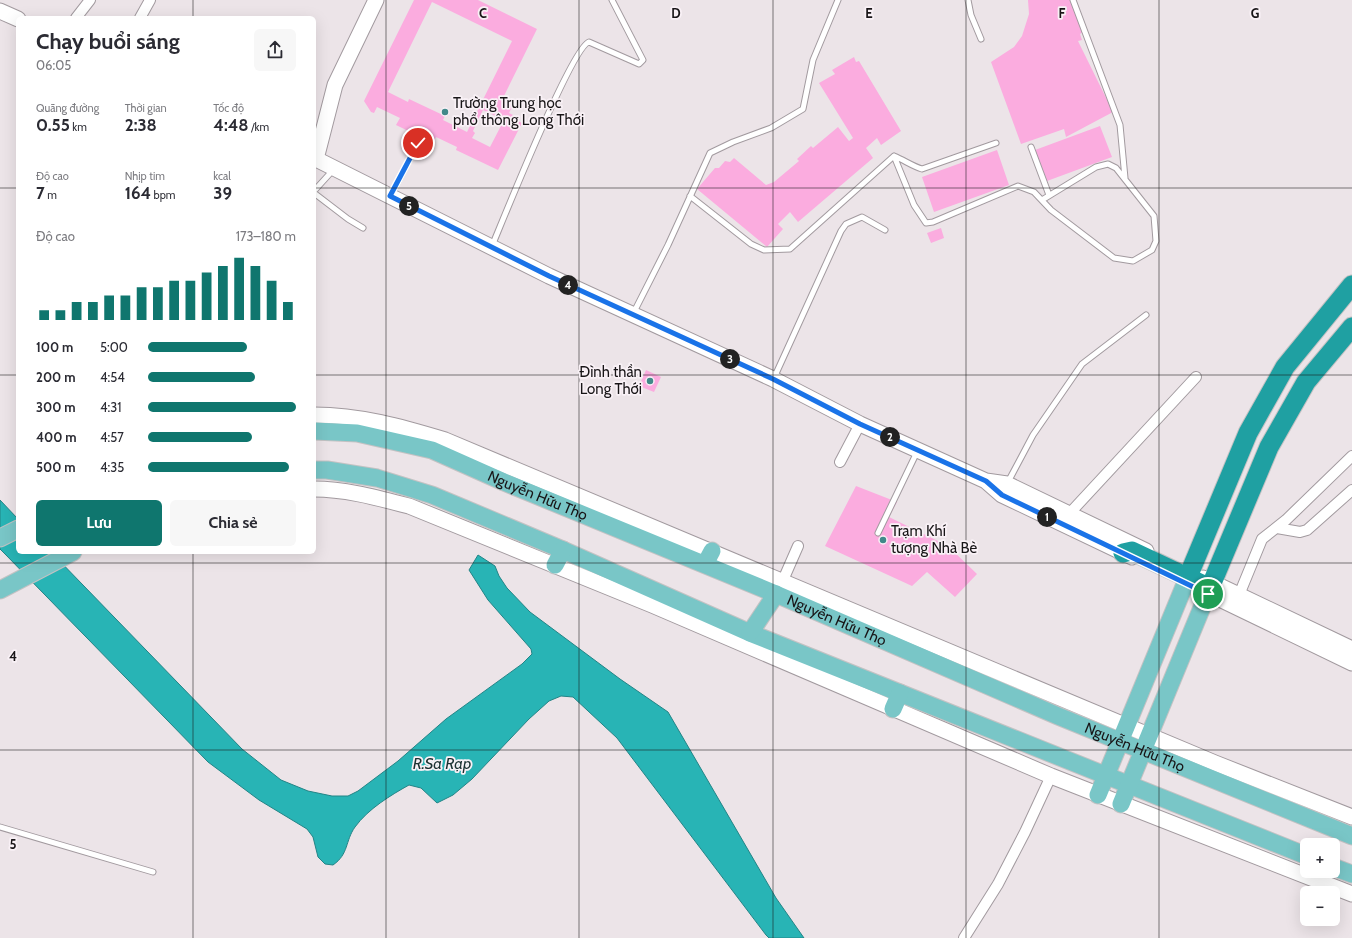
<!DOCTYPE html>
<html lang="vi">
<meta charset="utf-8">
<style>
body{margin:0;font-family:Cabin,sans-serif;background:#f7f7f7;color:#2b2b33;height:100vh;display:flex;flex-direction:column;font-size:15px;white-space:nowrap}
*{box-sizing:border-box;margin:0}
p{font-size:13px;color:#7c7c81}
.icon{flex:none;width:22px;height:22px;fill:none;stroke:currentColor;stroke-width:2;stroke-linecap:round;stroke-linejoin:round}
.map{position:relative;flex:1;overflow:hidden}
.details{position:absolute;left:16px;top:16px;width:300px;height:538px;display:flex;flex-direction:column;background:#fff;border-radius:6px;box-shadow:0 4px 16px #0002}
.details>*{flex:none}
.buttons{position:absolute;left:1300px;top:838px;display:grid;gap:8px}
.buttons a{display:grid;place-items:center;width:40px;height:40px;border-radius:6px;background:#fff;box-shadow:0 4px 16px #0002;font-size:20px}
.pin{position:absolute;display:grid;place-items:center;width:34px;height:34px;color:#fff;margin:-17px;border:2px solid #fff;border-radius:50%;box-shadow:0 1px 4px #0007}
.km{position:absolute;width:20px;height:20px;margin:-10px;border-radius:50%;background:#222;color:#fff;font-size:11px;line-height:20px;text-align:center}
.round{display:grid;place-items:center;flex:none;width:42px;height:42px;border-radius:6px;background:#f7f7f7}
.summary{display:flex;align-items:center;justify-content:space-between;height:68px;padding:0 20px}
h1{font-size:22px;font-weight:700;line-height:30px}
.metrics{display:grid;grid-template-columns:repeat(3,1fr);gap:6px;height:68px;padding:4px 20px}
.metrics div{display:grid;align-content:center}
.metrics b{font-size:17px;font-weight:700}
.metrics small{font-size:11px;font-weight:400}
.metrics p{font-size:11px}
.chart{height:112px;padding:8px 20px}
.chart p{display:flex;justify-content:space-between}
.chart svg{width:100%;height:72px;margin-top:4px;stroke:#0f766e;stroke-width:6}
.primary-button{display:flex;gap:8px;margin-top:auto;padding:8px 20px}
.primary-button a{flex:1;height:46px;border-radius:6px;background:#0f766e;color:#fff;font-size:16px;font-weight:700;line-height:46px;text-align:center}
.primary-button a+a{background:#f7f7f7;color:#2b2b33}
ul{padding:0 20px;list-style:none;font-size:13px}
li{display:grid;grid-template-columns:64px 48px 1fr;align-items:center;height:30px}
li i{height:10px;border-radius:5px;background:#0f766e}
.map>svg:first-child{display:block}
.water{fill:#28b4b5;stroke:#238486}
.building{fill:#fbacdf;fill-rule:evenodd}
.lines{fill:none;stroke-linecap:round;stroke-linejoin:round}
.lane-casing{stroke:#a29a9f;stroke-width:7}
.street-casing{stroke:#a29a9f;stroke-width:12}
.secondary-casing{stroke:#a29a9f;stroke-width:17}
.primary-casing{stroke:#c3c2c3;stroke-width:19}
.highway-casing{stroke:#c3c2c3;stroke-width:21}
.lane{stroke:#fff;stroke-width:5}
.street{stroke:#fff;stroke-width:10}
.secondary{stroke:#fff;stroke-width:15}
.primary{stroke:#79c6c7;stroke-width:17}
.highway{stroke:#1fa0a2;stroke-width:19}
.route-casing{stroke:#fff;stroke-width:8}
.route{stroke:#1a73e8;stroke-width:5}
.grid{fill:none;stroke:#181517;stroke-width:1;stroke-opacity:0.55}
.poi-dot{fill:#41898a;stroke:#f9f1f6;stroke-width:1.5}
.labels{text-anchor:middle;stroke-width:3.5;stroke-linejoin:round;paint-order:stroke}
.poi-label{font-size:15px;fill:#181517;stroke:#f9f1f6;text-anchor:start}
.street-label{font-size:15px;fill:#181517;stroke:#f9f1f6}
.water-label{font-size:16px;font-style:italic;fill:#1b3131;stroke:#f9f1f6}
.grid-label{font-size:13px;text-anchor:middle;font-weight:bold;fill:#181517;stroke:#f9f1f6;stroke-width:3.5;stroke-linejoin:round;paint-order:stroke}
</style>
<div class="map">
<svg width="1352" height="938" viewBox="0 0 1352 938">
<rect width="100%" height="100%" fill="#ece4e8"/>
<!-- water -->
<path class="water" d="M0 500 18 519V552H51L242 749 281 780 308 791 332 796H348L358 791 398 761 446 719 522 664 532 654 531 649 488 600 469 570 478 555 495 566 499 576 507 588 530 612 620 679 668 712 776 898 804 938H769L766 935 617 738 573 697 561 696 549 701 529 719 472 779 453 795 437 803 421 788 409 785C391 795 368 809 355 827 345 841 349 854 333 865L325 864 318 857 313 837 307 829 259 800 208 762 5 554 0 549Z"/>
<!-- building -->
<path class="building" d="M414 0H478L537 29 502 100 513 105 509 113 513 115 511 117 522 123 498 170 456 150 457 147 436 137 433 143 396 125 400 118 377 107 374 113 371 112 364 101ZM432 2 512 41 467 132 443 120 445 116 409 99 408 102 388 92ZM483 110 504 120 490 147 472 138 475 133 473 131Z
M1028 0H1072L1083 32 1080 34 1082 40 1078 41 1113 112 1066 137 1064 129 1021 144 991 62 1014 47 1022 36 1029 14Z
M854 57 856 62 859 61 901 131 881 145 877 138 866 148 873 158 798 222 790 212 778 224 783 229 767 247 697 189 715 168H719L725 161 730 162 734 158 766 185 774 182 799 161 797 159 811 146 813 148 838 127 849 141 853 138 819 83 835 74 832 70Z
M1100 126 1112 157 1047 181 1035 150Z
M997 150 1009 185 934 212 922 177Z
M941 228 944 238 931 243 927 233Z
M646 370 661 377 654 392 639 386Z
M856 486 897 502 889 517 948 546 977 574 955 597 927 572 912 586 825 546Z"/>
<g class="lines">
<defs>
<path id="lane" d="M968 0 971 15 981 39
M1073 0 1120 125 1125 178
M1031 147 1049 195
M894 156 914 205 926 223 933 222 1018 186 1034 192 1051 210 1114 258 1133 261 1152 250 1156 241 1154 216 1116 168 1108 164 1096 167 1042 200
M314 191 334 169
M314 193 348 219 363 228
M391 195 418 143
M690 196 751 244 764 250 790 249 894 156C904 160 912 166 922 169L996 143
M492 246C503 220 572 47 589 42L639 64 643 60 612 0
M633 314 668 245 710 153 733 142 771 128 803 109 813 60 838 0
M774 378 841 231 846 224 862 217 885 230
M1008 482 1033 435 1082 364 1146 315
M878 533 917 452
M0 827 153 872"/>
<path id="street" d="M76 18 90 0
M140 18 150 0
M840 462 860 424
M1069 514 1196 377
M1277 528 1300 532 1307 530 1352 490
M780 587 798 546
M1239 595 1262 539 1286 520 1352 456
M964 938 998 884 1025 832 1051 776"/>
<path id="secondary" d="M0 11 18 19
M314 158 549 276 773 379 860 424 986 481 1002 495 1132 557
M316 159 335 85 376 0
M314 415C360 415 402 427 445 440L1215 763 1352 817
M986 481 1007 484 1146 551
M314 489C346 489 378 498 409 506L652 605 1051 776 1352 894
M1203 578 1352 649
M1197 588 1352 663"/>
<g id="primary">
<path id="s1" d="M314 431 357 433 432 450 504 482 776 594 1058 716 1352 836"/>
<path d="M314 470H327L377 478 432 495 563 550 750 633 1307 856"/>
<path d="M0 538 18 529"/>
<path d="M705 564 712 551"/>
<path d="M555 565 563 550"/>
<path d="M0 590 73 552"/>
<path d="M750 633 776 594"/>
<path d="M893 709 900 693"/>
<path d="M1098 795 1190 572"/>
<path d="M1121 804 1212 583"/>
<path d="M1333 867 1352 874"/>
</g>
<path id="highway" d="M1123 553 1132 551 1204 585 1212 583 1269 447 1306 382 1352 327
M1190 572 1248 433 1285 367 1352 285"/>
</defs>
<!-- lane casing -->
<use href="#lane" class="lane-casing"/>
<!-- street casing -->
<use href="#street" class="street-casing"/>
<!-- secondary casing -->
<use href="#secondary" class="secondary-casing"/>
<!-- primary casing -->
<use href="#primary" class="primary-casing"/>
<!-- highway casing -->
<use href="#highway" class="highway-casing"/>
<!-- lane -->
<use href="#lane" class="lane"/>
<!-- street -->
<use href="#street" class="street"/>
<!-- secondary -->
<use href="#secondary" class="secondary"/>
<!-- primary -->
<use href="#primary" class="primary"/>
<!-- highway -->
<use href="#highway" class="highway"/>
</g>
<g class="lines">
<defs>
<path id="route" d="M418 143 390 196 549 276 773 379 860 424 986 481 1002 495 1208 594"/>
</defs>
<!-- route casing -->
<use href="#route" class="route-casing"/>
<!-- route -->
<use href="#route" class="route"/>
</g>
<!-- grid -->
<path class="grid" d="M193 0V18M386 0V938M579 0V938M773 0V938M966 0V938M1159 0V938M0 188H18M314 188H1352M0 375H18M314 375H1352M193 552V938M0 563H1352M0 750H1352"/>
<!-- markers -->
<g class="poi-dot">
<circle cx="445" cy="112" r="4"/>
<circle cx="650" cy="381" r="4"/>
<circle cx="883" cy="540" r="4"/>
</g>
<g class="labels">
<!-- poi labels -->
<g class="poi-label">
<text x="453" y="108">Trường Trung học<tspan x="453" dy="17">phổ thông Long Thới</tspan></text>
<text x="642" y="377" text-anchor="end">Đình thần<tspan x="642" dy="17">Long Thới</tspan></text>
<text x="891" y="536">Trạm Khí<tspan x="891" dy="17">tượng Nhà Bè</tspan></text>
</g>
<!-- street labels -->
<g class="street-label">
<text dy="5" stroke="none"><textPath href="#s1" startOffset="235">Nguyễn Hữu Thọ</textPath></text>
<text dy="5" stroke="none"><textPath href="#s1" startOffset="559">Nguyễn Hữu Thọ</textPath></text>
<text dy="5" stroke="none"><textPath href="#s1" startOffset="883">Nguyễn Hữu Thọ</textPath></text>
</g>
<!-- water labels -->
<g class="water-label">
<text x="442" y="769">R.Sa Rạp</text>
</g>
</g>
<g class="grid-label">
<text x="483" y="18">C</text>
<text x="676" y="18">D</text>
<text x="869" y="18">E</text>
<text x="1062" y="18">F</text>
<text x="1255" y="18">G</text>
<text x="13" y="661">4</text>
<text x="13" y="849">5</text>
</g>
</svg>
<div class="buttons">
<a>+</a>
<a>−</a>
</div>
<div class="pin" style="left:1208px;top:594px;background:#1e9e55"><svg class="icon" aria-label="arrive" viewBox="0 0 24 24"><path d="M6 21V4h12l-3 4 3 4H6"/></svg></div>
<div class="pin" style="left:418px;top:143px;background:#d93025"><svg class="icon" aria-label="check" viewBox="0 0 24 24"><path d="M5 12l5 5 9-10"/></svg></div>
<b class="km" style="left:1047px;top:517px">1</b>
<b class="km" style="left:890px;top:437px">2</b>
<b class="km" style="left:730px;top:359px">3</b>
<b class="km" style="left:568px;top:285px">4</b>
<b class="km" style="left:409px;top:206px">5</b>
<section class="details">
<div class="summary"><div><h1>Chạy buổi sáng</h1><p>06:05</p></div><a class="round"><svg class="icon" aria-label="share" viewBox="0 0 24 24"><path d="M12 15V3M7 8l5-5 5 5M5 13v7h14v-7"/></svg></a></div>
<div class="metrics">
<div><p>Quãng đường</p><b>0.55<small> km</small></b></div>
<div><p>Thời gian</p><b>2:38</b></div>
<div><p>Tốc độ</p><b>4:48<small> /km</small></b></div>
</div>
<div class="metrics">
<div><p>Độ cao</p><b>7<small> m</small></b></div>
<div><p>Nhịp tim</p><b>164<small> bpm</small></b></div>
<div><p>kcal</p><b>39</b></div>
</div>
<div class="chart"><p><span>Độ cao</span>173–180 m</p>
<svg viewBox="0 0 160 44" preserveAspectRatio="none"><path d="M5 44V38M15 44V38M25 44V33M35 44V33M45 44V29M55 44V29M65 44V24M75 44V24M85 44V20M95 44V20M105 44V15M115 44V11M125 44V6M135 44V11M145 44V20M155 44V33"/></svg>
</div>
<ul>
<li><b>100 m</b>5:00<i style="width:67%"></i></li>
<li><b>200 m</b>4:54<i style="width:72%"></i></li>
<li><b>300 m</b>4:31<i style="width:100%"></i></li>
<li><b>400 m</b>4:57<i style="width:70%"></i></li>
<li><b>500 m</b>4:35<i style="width:95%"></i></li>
</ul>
<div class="primary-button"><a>Lưu</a><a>Chia sẻ</a></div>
</section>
</div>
